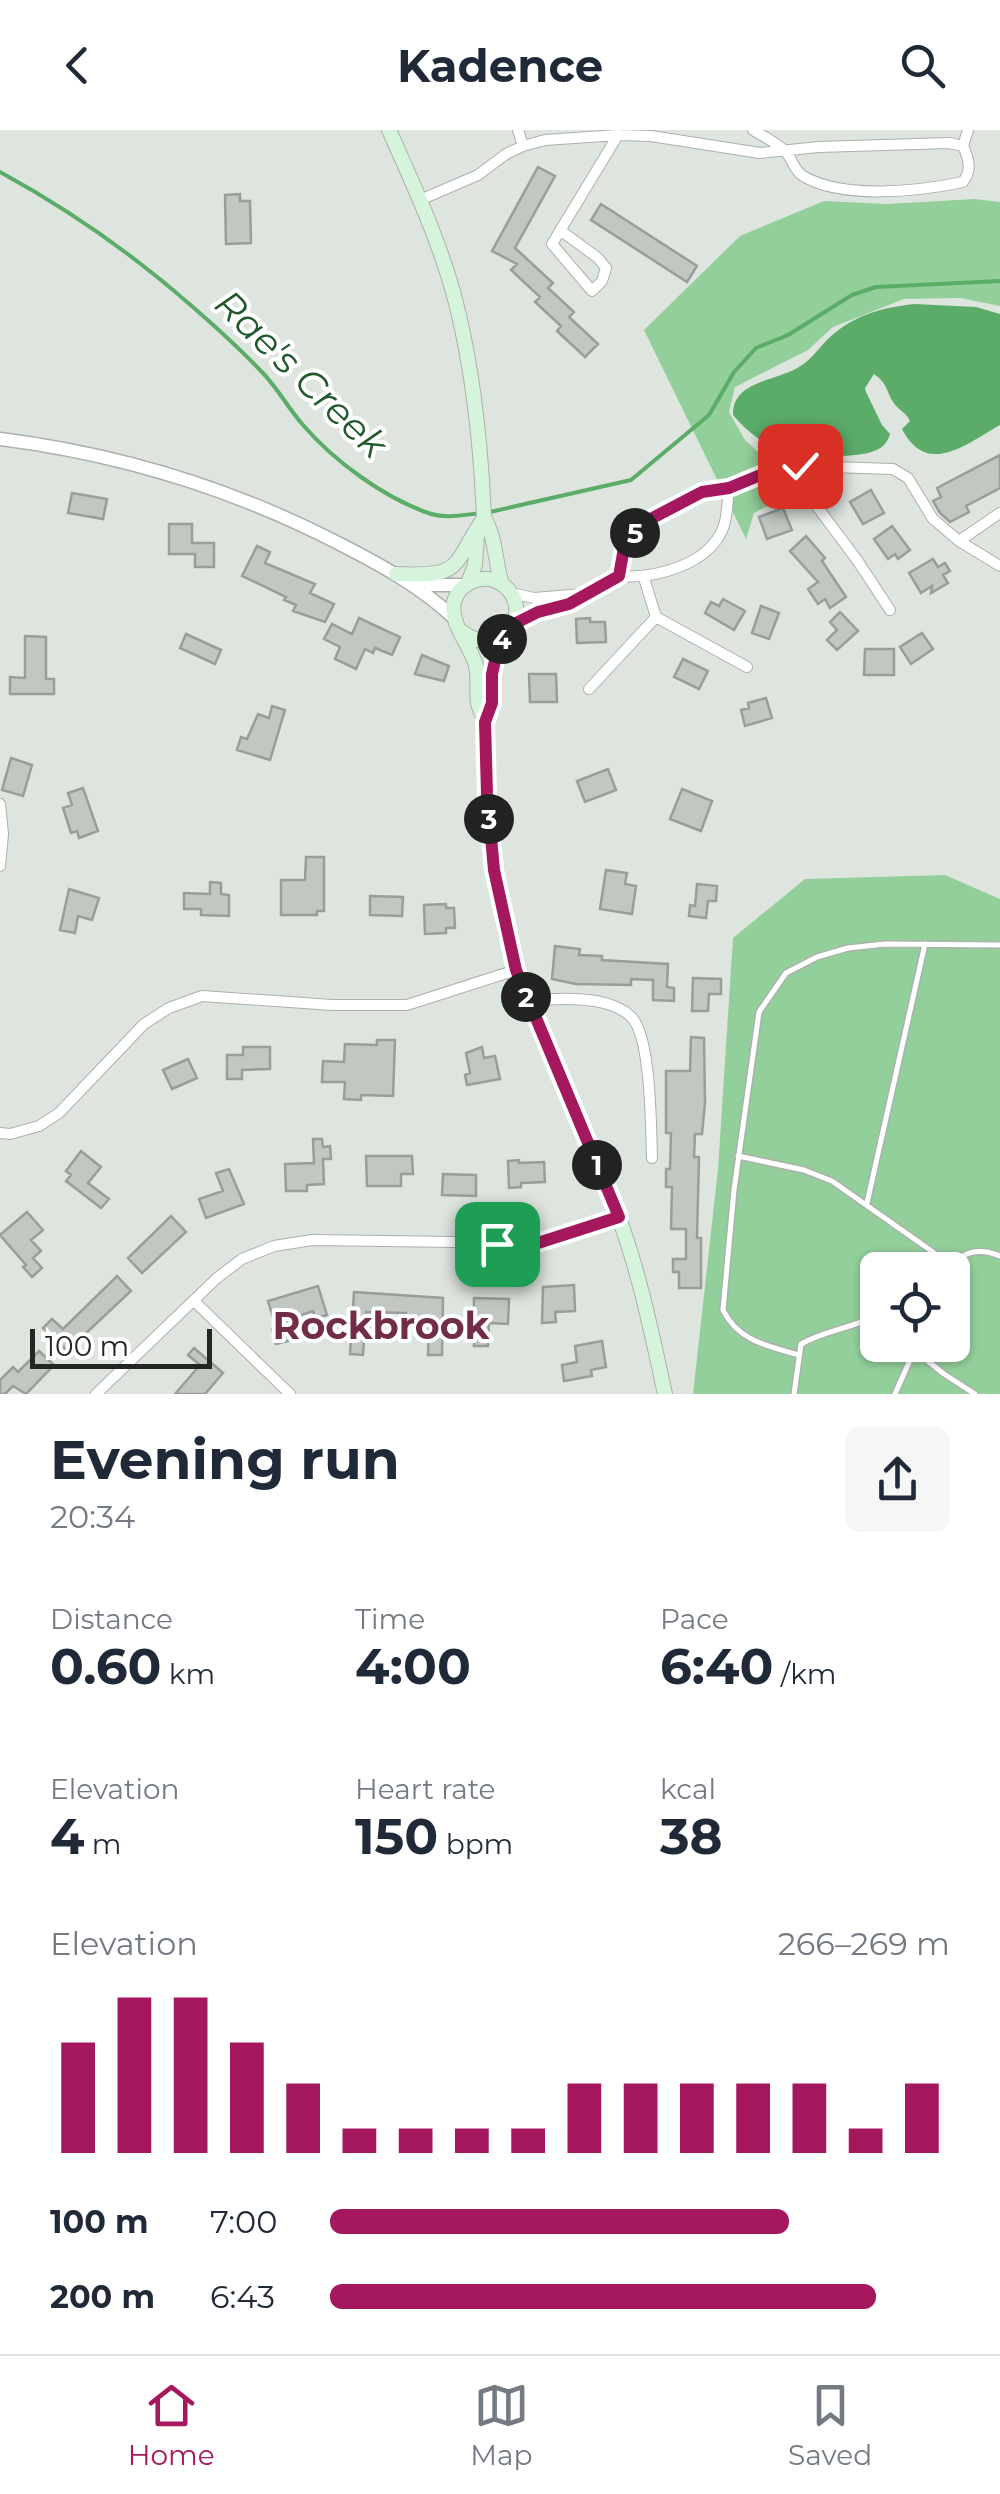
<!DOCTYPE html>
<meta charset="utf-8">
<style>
body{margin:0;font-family:Montserrat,sans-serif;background:#f6f6f7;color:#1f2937;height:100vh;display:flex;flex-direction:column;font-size:38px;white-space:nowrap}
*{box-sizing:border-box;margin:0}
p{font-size:32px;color:#747a83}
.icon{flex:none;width:55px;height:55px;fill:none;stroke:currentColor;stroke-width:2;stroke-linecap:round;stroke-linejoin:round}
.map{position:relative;height:1264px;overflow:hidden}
.sheet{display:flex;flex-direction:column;background:#fff;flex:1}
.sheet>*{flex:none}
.controls{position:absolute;left:860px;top:1122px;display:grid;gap:20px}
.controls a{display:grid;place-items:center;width:110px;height:110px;border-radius:15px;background:#fff;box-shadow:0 2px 8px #0004;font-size:50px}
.scale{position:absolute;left:30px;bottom:25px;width:182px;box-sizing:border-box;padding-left:10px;border:5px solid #242624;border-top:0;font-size:28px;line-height:35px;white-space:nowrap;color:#242624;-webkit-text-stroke:8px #fff;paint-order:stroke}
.pin{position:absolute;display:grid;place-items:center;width:85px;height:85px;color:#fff;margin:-42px;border-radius:20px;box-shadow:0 5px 15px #0006}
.km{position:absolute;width:50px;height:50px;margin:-25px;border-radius:50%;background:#222;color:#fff;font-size:28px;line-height:50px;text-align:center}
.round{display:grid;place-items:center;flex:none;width:105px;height:105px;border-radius:15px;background:#f6f6f7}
.summary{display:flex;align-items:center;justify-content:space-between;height:170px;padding:0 50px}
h1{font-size:55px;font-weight:700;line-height:75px}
.figures{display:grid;grid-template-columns:repeat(3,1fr);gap:15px;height:170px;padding:10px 50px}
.figures div{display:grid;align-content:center}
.figures b{font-size:50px;font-weight:700}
.figures small{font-size:28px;font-weight:400}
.figures p{font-size:28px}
.chart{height:280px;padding:20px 50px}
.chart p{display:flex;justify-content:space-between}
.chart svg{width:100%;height:180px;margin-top:10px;stroke:#a5185d;stroke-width:6}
ul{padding:0 50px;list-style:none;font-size:32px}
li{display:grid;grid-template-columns:160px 120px 1fr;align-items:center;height:75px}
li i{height:25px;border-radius:12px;background:#a5185d}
header{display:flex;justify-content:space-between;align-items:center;height:130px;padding:0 50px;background:#fff;font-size:45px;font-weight:700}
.menu{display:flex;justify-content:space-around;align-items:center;height:140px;border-top:2px solid #e0e1e3;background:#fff;font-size:28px;color:#747a83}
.menu a{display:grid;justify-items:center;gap:5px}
.menu .selected{color:#a5185d}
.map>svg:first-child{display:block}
.green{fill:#93cf9b;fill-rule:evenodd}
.water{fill:#5cac69}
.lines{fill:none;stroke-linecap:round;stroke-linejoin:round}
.stream{stroke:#5cac69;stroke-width:4}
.building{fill:#c1c8c2;stroke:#989f99;stroke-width:2.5}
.service-casing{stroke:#abb1ab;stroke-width:8}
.minor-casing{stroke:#abb1ab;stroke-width:12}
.tertiary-casing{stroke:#abb1ab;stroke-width:15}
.secondary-casing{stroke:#abb1ab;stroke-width:16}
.service{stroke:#fff;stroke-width:5}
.minor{stroke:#fff;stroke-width:10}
.tertiary{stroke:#fff;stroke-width:12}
.secondary{stroke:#d6f4db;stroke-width:14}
.route-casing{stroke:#fff;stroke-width:20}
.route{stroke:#a5185d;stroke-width:12}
.labels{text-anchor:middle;stroke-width:8;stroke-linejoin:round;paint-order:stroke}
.water-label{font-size:38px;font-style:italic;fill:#21592d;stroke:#fff}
.neighbourhood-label{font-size:38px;font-weight:bold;fill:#712d48;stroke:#fff}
</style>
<header><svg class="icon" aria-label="back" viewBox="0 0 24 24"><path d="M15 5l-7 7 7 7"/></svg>Kadence<svg class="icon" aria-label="search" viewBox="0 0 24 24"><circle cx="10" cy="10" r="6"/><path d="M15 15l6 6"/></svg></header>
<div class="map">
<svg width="1000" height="1264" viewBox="0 0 1000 1264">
<rect width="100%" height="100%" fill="#dee5df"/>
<!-- green -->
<path class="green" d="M975 69 1000 72V176L960 168 904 169 833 197 808 220 735 257 729 282 745 310 771 334 786 366 754 383 746 409 644 200 740 106 824 71 887 74Z
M945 745 1000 769V1264H693L718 1039 733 808 805 749ZM878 1140H952V1215H878Z"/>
<!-- water -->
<path class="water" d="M914 174 976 177 1000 184V295C965 315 927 347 902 299L910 291C906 282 899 281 893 272 886 260 887 253 874 244L865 258 866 262 882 295 890 304C887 313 883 318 874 321 853 330 791 326 770 316 758 310 742 296 733 285 732 251 777 251 799 237 810 231 818 219 827 210 852 185 881 178 914 174Z"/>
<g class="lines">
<!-- stream -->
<path class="stream" d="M0 42C70 80 134 125 194 178 217 198 240 219 261 241 277 257 288 278 303 295 334 331 383 367 428 383 445 389 463 385 481 383
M490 382 631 350 709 285 734 242 756 218 788 205 852 165 876 157 1000 151"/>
</g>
<!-- building -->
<path class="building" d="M538 37 555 46 515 118 553 153 548 158 574 182 569 187 598 214 585 227 557 201 561 196 535 172 540 167 511 140 517 134 492 121Z
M240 64V71H250L251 113 226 114 225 65Z
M601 74 697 136 687 152 591 90Z
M1000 325V358L966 376 969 382 950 392 940 383 933 371 941 367 937 358Z
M871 360 884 383 863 394 850 372Z
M72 363 107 369 103 389 68 383Z
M783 378 792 400 767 409 759 387Z
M169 394H192V413H214V437H195V424H169Z
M892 396 910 420 898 429 895 424 888 429 874 409Z
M806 406 825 428 822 431 846 467 830 478 825 469 818 474 808 459 818 452 790 421Z
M257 416 270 422 265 433 315 454 310 463 334 474 325 492 293 481 296 475 284 470 286 467 242 446Z
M933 429 938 437 945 433 950 441 943 445 948 453 931 463 932 456 921 463 909 443Z
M723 469 745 481 734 500 705 483 711 472 719 476Z
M761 476 779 483 769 509 752 503Z
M840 482 858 501 837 520 827 510 837 500 830 492Z
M359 488 400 507 392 525 375 518 373 523 365 519 356 539 335 529 340 517 324 509 332 494 352 504Z
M590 488V492H605L606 512 577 513 576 489Z
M922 503 933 519 911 534 900 517Z
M186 504 221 520 215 534 180 518Z
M25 506 46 507V549H54V564H10V547L25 548Z
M865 519H894V545H864Z
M422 525 449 536 444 551 415 544Z
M683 529 708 541 699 559 674 547Z
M529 544H556L557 572H530Z
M766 568 772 588 745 596 741 580 749 578 748 573Z
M272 576 285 580 270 630 237 620 241 607 247 609 258 584 269 588Z
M11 628 32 635 23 666 2 660Z
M608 639 616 660 585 672 577 651Z
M83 658 98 701 79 708 77 701 71 703 63 678 72 675 68 663Z
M682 659 712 671 701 701 670 689Z
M306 727H324V781H317V785H281V750H305Z
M606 740 627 743 625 754 636 756 632 784 600 779Z
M210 752 221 753V764L229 765V786L201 785V779H184V763L210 764Z
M697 754 717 756 716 771H708L706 788 689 786 690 775 695 776Z
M69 759 99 768 92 790 78 786 75 803 60 800Z
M370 766 403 767 402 786 370 785Z
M446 774V778H454L455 798H446V803L425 804 424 775Z
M555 816 580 819 579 825 602 826V830L668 834 667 857 674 858V871L653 870V850L631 849V855L576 854 552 849Z
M693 848 721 849V864H709L708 881H692Z
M691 907 704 908 705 973 702 1004H695L694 1027H699L697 1108H701V1158H679V1142H673V1129H686V1099H671L672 1057H666V1039H670L671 1003H666V941H690Z
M377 910H395L393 966 361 965V970L344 969 345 952H322L323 931 344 932 345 914 377 915Z
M243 917H270V939L242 940V949H227V925H243Z
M482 917 484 928 495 926 500 949 467 955 465 945 470 943 466 923Z
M188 929 197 948 172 959 163 940Z
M313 1009H322L323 1017 330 1016 331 1029H323L324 1054 307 1055V1061H286L285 1034 314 1033Z
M81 1021 101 1037 88 1053 109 1069 101 1078 66 1051 71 1045 66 1041Z
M366 1026H412L413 1044H401V1056H367Z
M519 1030V1033L544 1032 545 1052 521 1053V1057L509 1058 508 1031Z
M229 1039 244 1074 206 1088 199 1069 223 1061 216 1043Z
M443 1044 476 1045V1066L442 1065Z
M27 1082 43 1100 31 1110 41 1121 33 1128 42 1138 32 1147 23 1137 26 1135 0 1105Z
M171 1086 186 1102 142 1143 128 1128Z
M117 1146 131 1161 67 1221 43 1198 52 1189 63 1199Z
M574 1155 575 1181 555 1182 556 1192 542 1193 543 1157Z
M318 1156 327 1185 315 1188 313 1181 289 1189 296 1209 276 1214 272 1199 276 1198 268 1171Z
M354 1162 443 1168 442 1225H428L429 1188 406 1187V1183L366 1182 363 1225 350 1224Z
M474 1168 509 1169 508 1194 489 1193 488 1216H474Z
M602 1211 606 1237 591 1240 592 1246 564 1251 562 1235 577 1232 575 1216Z
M194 1218 223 1243 205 1264H175L200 1235 188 1225Z
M39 1221 54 1235 26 1264 13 1256 5 1264H0V1250L13 1237 18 1242Z"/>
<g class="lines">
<defs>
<path id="service" d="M738 1026 804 1040 832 1051 950 1134
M867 1073 925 814
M942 1140C963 1125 974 1115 1000 1126
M908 1215 944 1244 975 1264
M799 1225C768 1216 738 1211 723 1180L734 1060 759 882 786 843 817 827 848 818 885 814 1000 815
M794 1264 801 1214C825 1200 853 1198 878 1185
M895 1264 914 1221"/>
<path id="minor" d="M753 0C763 6 777 13 785 21 793 29 793 40 803 46 843 70 920 61 963 52 972 40 969 29 963 16
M523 16 545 10 618 5 651 6 760 23 819 17 949 13 963 16 968 0
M420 70 478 45 506 24 523 16 518 0
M560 100 598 128 606 138 602 151 592 161 552 114 618 5H619
M801 336V355L857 430 890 480
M959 411 1000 383
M619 446 624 417 641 394 702 361 729 358 763 344 801 336 893 339 908 348 933 389 959 411 1000 436
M619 446C654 449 709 435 723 398 728 386 727 370 729 358
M511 463 534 468 584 464
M656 487 747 537
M512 495 538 482 569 474 619 446
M589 559 656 487 644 448
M0 674 3 704 0 736
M528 871C557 868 612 864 633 889 651 911 651 998 652 1028
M0 1003 10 1004 39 996 59 983 144 894 169 878 202 866 332 875H407L516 840
M194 1171 290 1264
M96 1264 217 1148 242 1129 274 1116 312 1110 538 1113 619 1087"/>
<path id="tertiary" d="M0 309C119 324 231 358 338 413 379 434 420 456 454 488
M412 450 430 455H465"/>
<path id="secondary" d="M389 0C414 56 441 114 456 173 474 244 481 316 484 388 496 407 495 433 502 454
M396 444C464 447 451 437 484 388
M468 453 475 435 477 406
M461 501C499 532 538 480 502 454 485 442 459 452 454 472 449 494 471 515 476 536 479 548 476 561 478 573 480 581 484 587 485 595 489 622 485 651 488 678 493 733 499 790 517 843 545 926 590 1004 619 1088 640 1145 652 1205 665 1264
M485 591C495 563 490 533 504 505"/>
</defs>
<!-- service casing -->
<use href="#service" class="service-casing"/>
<!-- minor casing -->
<use href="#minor" class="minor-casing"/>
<!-- tertiary casing -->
<use href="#tertiary" class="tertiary-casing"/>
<!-- secondary casing -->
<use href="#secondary" class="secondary-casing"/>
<!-- service -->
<use href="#service" class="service"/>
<!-- minor -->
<use href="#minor" class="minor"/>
<!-- tertiary -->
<use href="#tertiary" class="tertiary"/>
<!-- secondary -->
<use href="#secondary" class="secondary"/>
</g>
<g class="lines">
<defs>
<path id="route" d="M497 1114 538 1113 619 1087 516 840 494 740 487 664 485 592 492 573V544L497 522 512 495 538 482 569 474 619 446 624 418 641 394 702 362 729 358 763 344 800 336"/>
</defs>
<!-- route casing -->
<use href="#route" class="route-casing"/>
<!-- route -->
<use href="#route" class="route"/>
</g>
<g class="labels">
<!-- water labels -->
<g class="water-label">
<text transform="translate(301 244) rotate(44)" y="13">Rae's Creek</text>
</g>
<!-- neighbourhood labels -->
<g class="neighbourhood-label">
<text x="381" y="1209">Rockbrook</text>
</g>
</g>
</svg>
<div class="controls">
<a><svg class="icon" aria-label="locate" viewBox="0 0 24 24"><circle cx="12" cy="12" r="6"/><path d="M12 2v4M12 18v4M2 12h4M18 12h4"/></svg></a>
</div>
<div class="scale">100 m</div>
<div class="pin" style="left:497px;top:1114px;background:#1e9e55"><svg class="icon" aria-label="arrive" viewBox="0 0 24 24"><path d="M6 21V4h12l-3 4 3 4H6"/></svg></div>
<div class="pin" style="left:800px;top:336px;background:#d93025"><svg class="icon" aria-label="check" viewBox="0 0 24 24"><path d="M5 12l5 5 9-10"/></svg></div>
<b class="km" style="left:597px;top:1035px">1</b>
<b class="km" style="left:526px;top:867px">2</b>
<b class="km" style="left:489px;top:689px">3</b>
<b class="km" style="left:502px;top:509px">4</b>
<b class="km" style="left:635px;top:403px">5</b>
</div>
<section class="sheet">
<div class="summary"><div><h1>Evening run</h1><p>20:34</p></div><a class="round"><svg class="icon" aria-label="share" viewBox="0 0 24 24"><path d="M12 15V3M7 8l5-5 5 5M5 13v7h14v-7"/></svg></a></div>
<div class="figures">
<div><p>Distance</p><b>0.60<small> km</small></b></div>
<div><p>Time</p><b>4:00</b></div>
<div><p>Pace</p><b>6:40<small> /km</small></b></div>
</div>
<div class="figures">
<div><p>Elevation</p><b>4<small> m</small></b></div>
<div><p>Heart rate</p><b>150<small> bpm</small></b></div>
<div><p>kcal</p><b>38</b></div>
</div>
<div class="chart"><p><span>Elevation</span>266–269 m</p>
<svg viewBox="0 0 160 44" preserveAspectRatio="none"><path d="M5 44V17M15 44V6M25 44V6M35 44V17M45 44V27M55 44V38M65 44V38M75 44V38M85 44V38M95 44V27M105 44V27M115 44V27M125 44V27M135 44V27M145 44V38M155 44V27"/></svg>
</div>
<ul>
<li><b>100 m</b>7:00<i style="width:74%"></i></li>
<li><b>200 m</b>6:43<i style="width:88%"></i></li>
</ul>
</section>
<nav class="menu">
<a class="selected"><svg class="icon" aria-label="home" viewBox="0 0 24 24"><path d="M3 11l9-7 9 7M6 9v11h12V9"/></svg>Home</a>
<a><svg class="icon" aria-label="map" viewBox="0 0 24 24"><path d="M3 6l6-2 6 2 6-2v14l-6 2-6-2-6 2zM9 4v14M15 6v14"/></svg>Map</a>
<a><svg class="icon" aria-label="saved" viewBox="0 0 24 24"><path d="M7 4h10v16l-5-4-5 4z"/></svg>Saved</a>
</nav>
